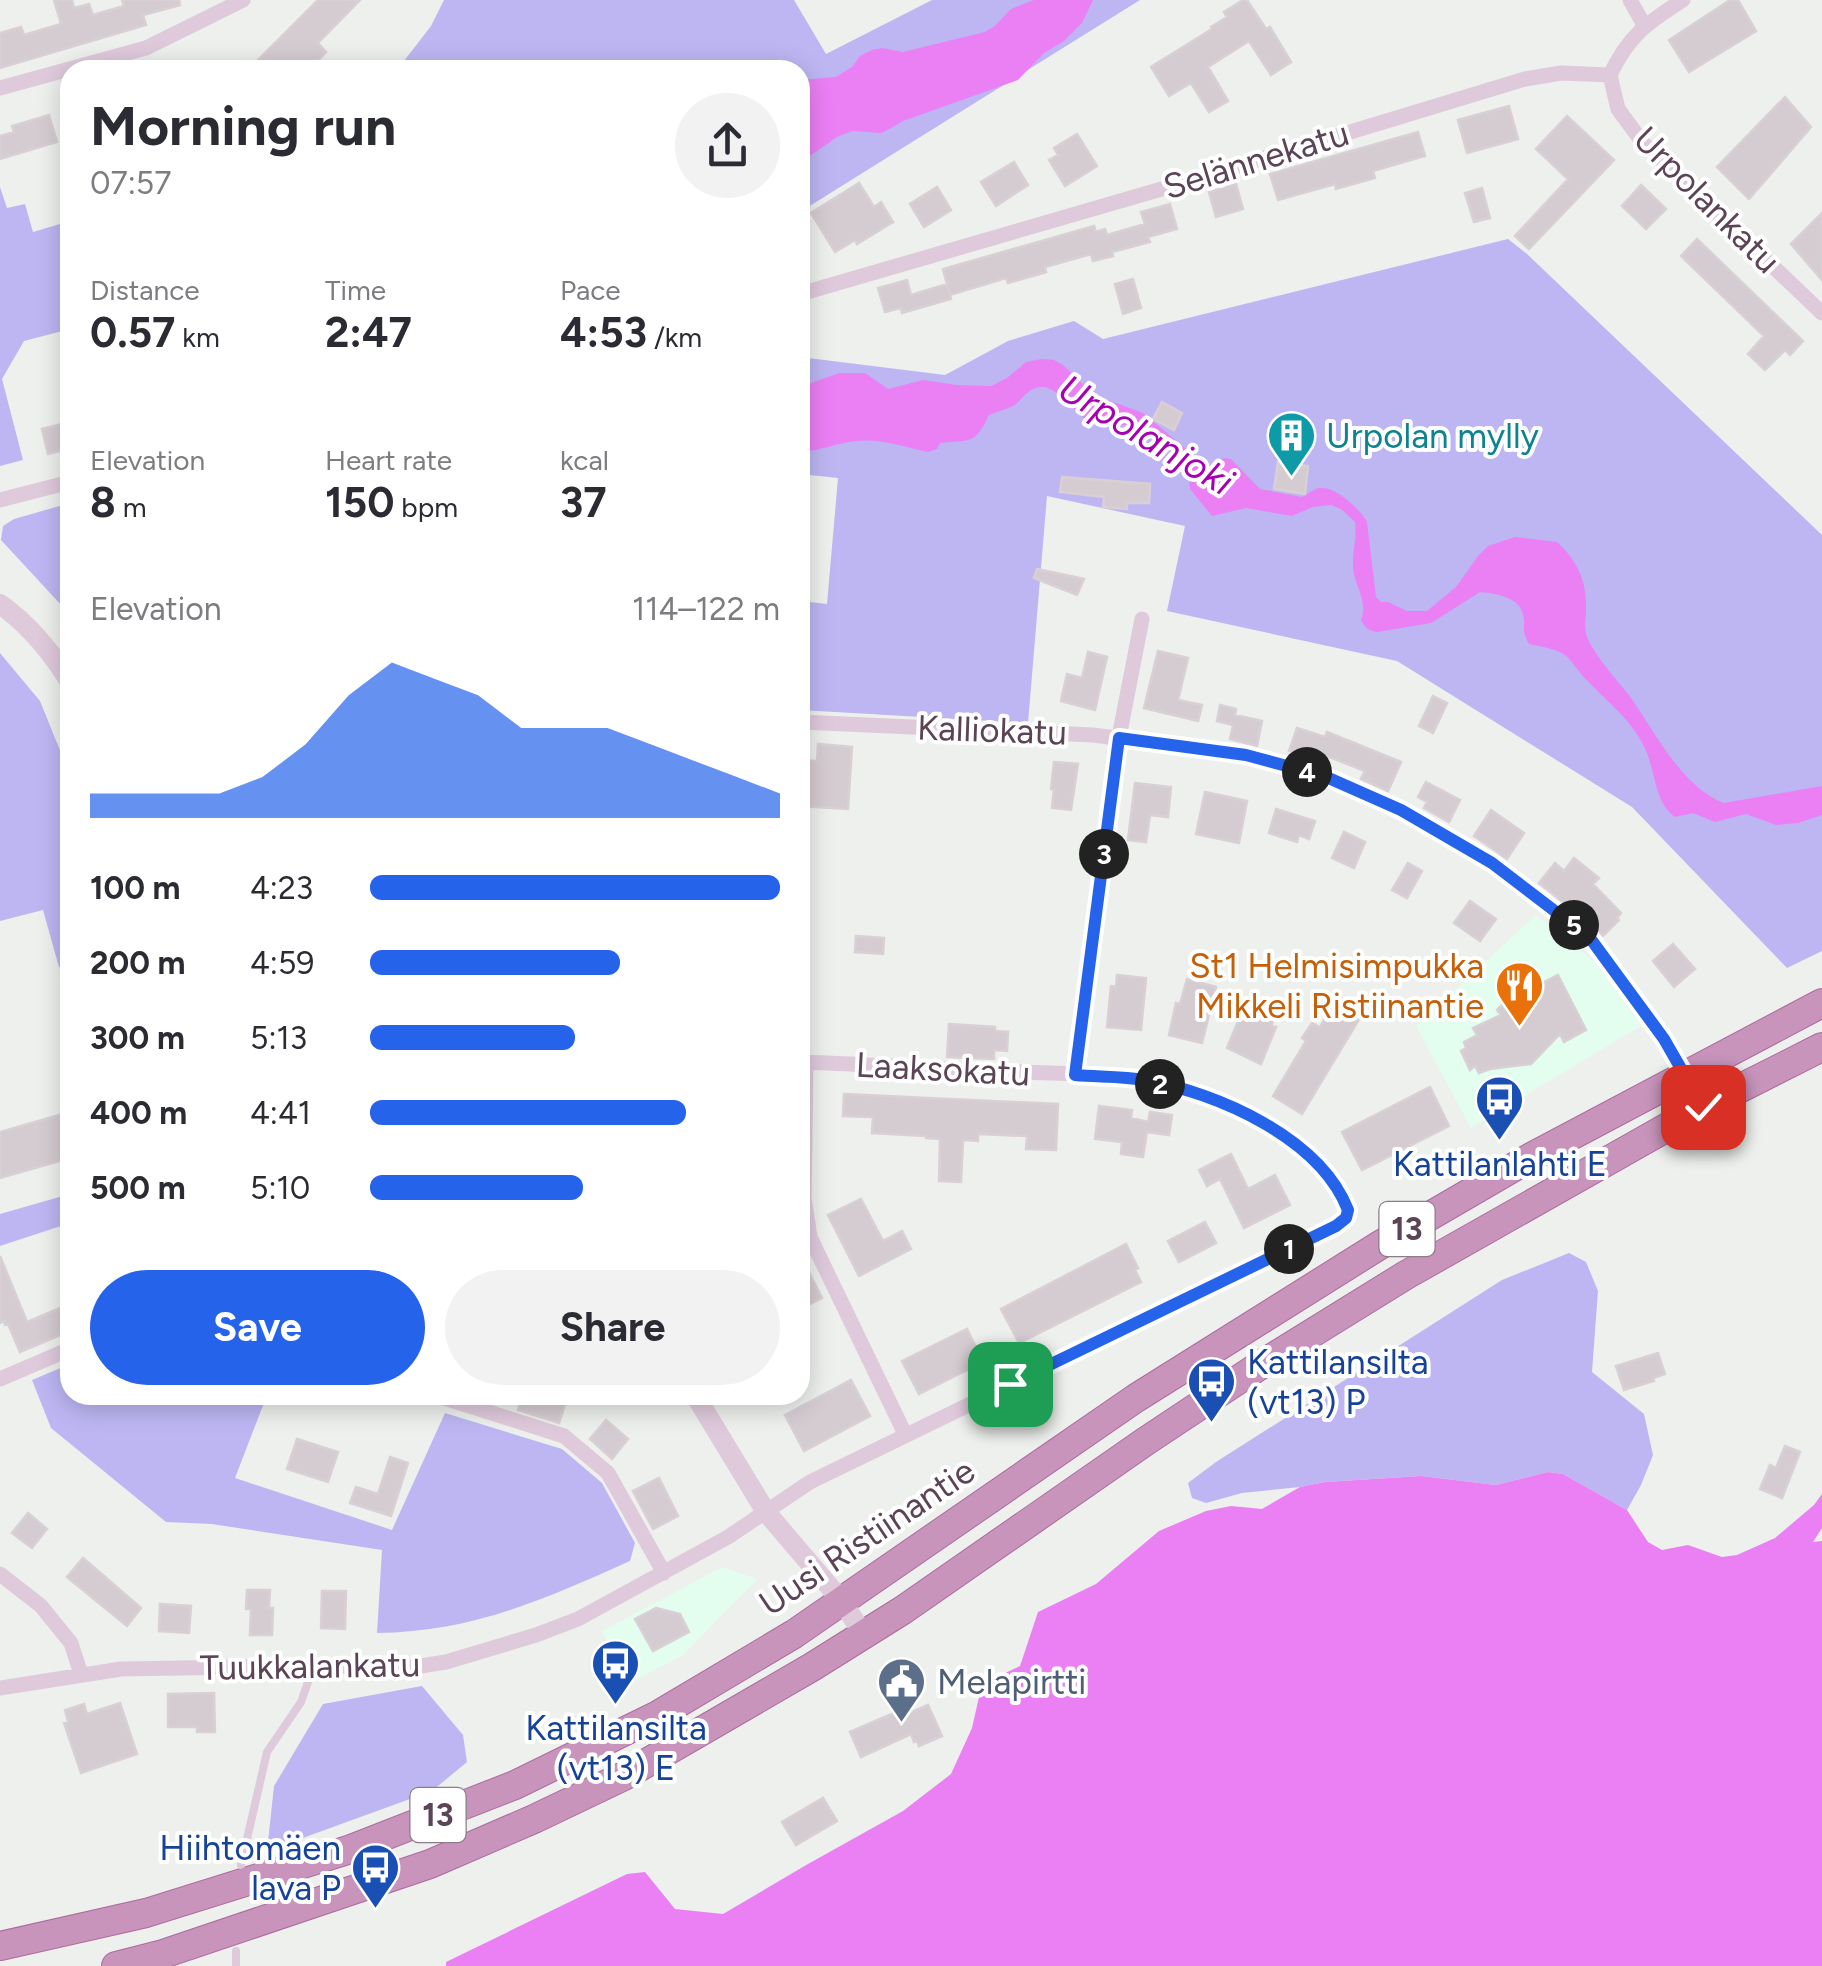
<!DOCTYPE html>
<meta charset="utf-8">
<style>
body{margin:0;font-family:Figtree,sans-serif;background:#f2f2f3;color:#2b2b33;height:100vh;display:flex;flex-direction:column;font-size:38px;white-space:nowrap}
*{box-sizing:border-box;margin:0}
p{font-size:32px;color:#7c7c81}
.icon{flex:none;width:55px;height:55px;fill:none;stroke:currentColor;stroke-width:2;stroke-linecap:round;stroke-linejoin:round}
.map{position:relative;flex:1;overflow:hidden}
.details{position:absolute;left:60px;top:60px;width:750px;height:1345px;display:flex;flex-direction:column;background:#fff;border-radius:30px;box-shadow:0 5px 25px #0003}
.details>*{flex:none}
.pin{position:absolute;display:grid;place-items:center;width:85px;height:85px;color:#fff;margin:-42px;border-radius:20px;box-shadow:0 5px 15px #0006}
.km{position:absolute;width:50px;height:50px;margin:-25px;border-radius:50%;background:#222;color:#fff;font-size:28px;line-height:50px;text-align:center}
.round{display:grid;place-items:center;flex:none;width:105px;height:105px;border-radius:52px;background:#f2f2f3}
.headline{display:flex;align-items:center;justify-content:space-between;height:170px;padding:0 30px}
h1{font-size:55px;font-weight:700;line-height:75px}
.figures{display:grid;grid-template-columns:repeat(3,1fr);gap:15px;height:170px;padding:10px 30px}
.figures div{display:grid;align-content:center}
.figures b{font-size:42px;font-weight:700}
.figures small{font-size:28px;font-weight:400}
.figures p{font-size:28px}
.chart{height:280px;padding:20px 30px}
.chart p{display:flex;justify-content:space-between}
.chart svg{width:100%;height:180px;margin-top:10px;fill:#2563eb;opacity:.7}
.cta{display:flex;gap:20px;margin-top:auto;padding:20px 30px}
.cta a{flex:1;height:115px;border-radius:60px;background:#2563eb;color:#fff;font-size:40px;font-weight:700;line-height:115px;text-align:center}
.cta a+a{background:#f2f2f3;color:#2b2b33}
ul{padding:0 30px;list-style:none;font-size:32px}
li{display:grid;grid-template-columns:160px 120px 1fr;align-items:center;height:75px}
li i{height:25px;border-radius:12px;background:#2563eb}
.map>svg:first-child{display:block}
.commercial{fill:#e3fdee}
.green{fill:#bdb6f3}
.water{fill:#eb7ff4}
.building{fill:#d5ccd1;stroke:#d9d0d5;stroke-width:2.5}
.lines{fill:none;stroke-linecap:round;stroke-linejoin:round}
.trunk-casing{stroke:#ad6b9d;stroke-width:30}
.service{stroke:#dfcadb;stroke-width:8}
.minor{stroke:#dfcadb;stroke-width:15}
.tertiary{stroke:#dfcadb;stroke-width:20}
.trunk{stroke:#c894bc;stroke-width:28}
.route-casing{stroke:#fff;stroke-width:20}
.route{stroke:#2563eb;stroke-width:12}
.labels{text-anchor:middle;stroke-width:8;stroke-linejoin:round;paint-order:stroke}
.shield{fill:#fff;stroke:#8d7c89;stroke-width:2.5}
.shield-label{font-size:32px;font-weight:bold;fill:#5c4457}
.street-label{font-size:35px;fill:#5c4457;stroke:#fff}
.culture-label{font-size:35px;fill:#0d838f;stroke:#fff;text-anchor:start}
.food-label{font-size:35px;fill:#c56008;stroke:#fff;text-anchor:end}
.transit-label{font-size:35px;fill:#164399;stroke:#fff}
.service-label{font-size:35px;fill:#4e5e75;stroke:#fff;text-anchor:start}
.water-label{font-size:38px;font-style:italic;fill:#a600b2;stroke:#fff}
</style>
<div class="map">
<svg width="1822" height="1966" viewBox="0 0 1822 1966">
<rect width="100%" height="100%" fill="#edf0ec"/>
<!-- commercial -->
<path class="commercial" d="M1536 915 1595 962 1641 1026 1471 1128 1416 1026Z
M722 1567 758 1579 682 1656 629 1683 602 1631Z"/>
<!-- green -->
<path class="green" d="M444 0H794L826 54 932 0H1140L800 212V70H397L431 26Z
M0 187 7 208 25 204 33 232 70 221V329L24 341 2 379 23 460 0 466Z
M1508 239 1527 254 1822 535V951L1787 968 1632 807 1397 661 1167 611 1185 526 1047 496 1028 723 800 710V601L827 604 838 478 800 474V357L945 375 1008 341 1074 321 1103 339Z
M70 503V606L63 607 1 540 3 526 14 519Z
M0 653 40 701 70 775V964L59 967 43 910 0 921Z
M70 1194V1223L0 1246V1214Z
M1569 1253 1586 1262 1598 1291 1592 1372 1644 1414 1653 1455 1641 1485 1627 1510 1563 1474 1548 1472 1496 1485 1421 1476 1325 1482 1300 1487 1242 1493 1206 1503 1192 1498 1188 1483 1216 1462 1502 1280Z
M70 1364V1395H267L235 1478 392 1530 445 1413 562 1449 602 1483 635 1543 630 1561C545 1599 472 1632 377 1633L382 1550 212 1524 166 1522 51 1428 32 1380Z
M422 1686 463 1735 467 1762 432 1791 267 1851 274 1786 323 1704Z"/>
<!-- water -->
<path class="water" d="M1034 0H1093L1082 23 1064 41 1044 53 1018 80 903 121 882 133 852 131 837 137 800 163V80L836 77 852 67 860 56 872 50 882 48 903 52 985 32 995 26 1011 9Z
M1042 359 1054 360 1063 365 1094 395 1143 413 1204 464 1211 465 1224 458 1231 459 1260 489 1302 497C1305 496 1314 489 1318 488 1335 485 1360 509 1367 522L1376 597 1381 602H1388L1407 611H1427L1456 587 1478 556 1488 546 1515 537 1557 542C1577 560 1587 581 1586 609 1586 619 1583 629 1588 639 1596 657 1616 679 1629 695 1654 730 1681 787 1724 803L1822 786V815L1798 823 1776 825 1746 814 1715 822 1693 813 1675 817C1656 804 1655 774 1647 753 1634 720 1604 700 1581 674 1576 668 1572 661 1566 656 1557 648 1541 647 1529 644 1523 634 1524 630 1524 620 1523 597 1498 594 1480 592L1431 623 1377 632C1368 630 1365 628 1361 620 1369 600 1352 583 1353 563 1353 548 1357 539 1355 522L1341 509 1331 505 1313 507 1292 516 1246 508 1212 516 1190 489 1188 468C1173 455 1152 432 1132 426 1116 422 1101 428 1086 419 1073 410 1059 389 1043 387 1027 386 1023 401 1011 407 1004 410 996 412 989 415 974 447 969 439 940 443L937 449 928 452C905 447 880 438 856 441 837 443 820 451 800 452V389L803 386 839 373H865L888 389 923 380 957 385 991 386 1007 378 1026 362Z
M1548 1472 1563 1474 1627 1510 1648 1542 1662 1550 1688 1545 1722 1557 1737 1555 1775 1538 1814 1505 1822 1494V1528L1813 1542 1822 1541V1966H446V1962L627 1874 645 1872 675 1909 723 1914 808 1864 903 1811 951 1774 972 1728 982 1684 1020 1666 1038 1612 1096 1584 1159 1531 1206 1511 1231 1506 1262 1509 1300 1487 1325 1482 1421 1476 1496 1485Z"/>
<!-- building -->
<path class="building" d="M54 0H72L74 8 89 4 93 15 124 6 122 0H179L180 5 143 15 146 25 0 68V33L21 27 24 35 61 24Z
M318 0H360L318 43 326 52 309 70H248Z
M1243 0H1247L1266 29 1270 27 1291 62 1271 75 1249 41 1208 67 1228 101 1209 112 1191 83 1169 96 1151 67 1212 29 1211 27 1227 17 1224 12Z
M1730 0H1738L1756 31 1689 72 1669 40Z
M1785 97 1811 127 1749 199 1717 167Z
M1509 106 1518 139 1467 153 1458 120Z
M49 115 57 142 0 159V136L14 132 12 126Z
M1567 116 1614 160 1529 249 1515 236 1568 179 1536 149Z
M1418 132 1425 156 1373 171 1375 178 1336 189 1335 184 1278 200 1270 174Z
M1077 134 1097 166 1065 186 1049 160 1058 155 1054 148Z
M1014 162 1028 185 996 206 981 182Z
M859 183 874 207 881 202 893 222 857 244 855 240 835 252 811 213Z
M1236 184 1243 209 1216 217 1209 192Z
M1641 185 1666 209 1646 229 1622 206Z
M937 187 951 210 924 227 910 204Z
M1482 188 1490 218 1474 222 1465 193Z
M1170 204 1177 229 1148 237 1150 242 1112 252 1113 256 1093 261 1091 254 1045 267 1046 272 1008 283 1006 278 950 295 943 269 1094 226 1096 232 1105 229 1107 235 1145 224 1141 212Z
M1822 213V280L1791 244Z
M1697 239 1803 341 1790 355 1785 350 1765 370 1748 354 1764 336 1681 256Z
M1133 279 1141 308 1123 314 1115 284Z
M907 280 911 295 947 284 951 299 902 313 901 308 885 312 878 288Z
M1162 402 1182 413 1174 430 1153 419Z
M70 422V448L48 454 42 429Z
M1278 462 1308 466 1305 494 1274 489Z
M1062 477 1150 484 1149 503H1127V509L1103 507 1104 497 1060 492Z
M1037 569 1084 579 1077 595 1034 578Z
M1158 651 1188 658 1178 700 1202 705 1198 721 1144 708Z
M1088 652 1107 657 1095 710 1061 701 1067 674 1082 678Z
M1433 696 1447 703 1433 733 1419 726Z
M1220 705 1236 709 1235 715 1262 721 1257 746 1230 739 1233 725 1217 721Z
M1297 728 1325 737 1327 732 1401 762 1388 791 1361 779 1365 771 1332 758 1320 755 1319 761 1289 751Z
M818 744 852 747 848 809 800 806V760L817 761Z
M1054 762 1078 764 1071 810 1052 808 1054 789H1051Z
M1426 782 1460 800 1449 822 1424 808 1427 802 1418 797Z
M1135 783 1171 787 1168 817 1150 815 1146 842 1128 840Z
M1205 792 1247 801 1239 843 1196 834Z
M1276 809 1315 821 1309 839 1299 835 1297 842 1269 833Z
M1491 810 1524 833 1507 859 1474 836Z
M1344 832 1365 842 1354 868 1332 858Z
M1574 858 1599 878 1593 884 1621 913 1617 918 1619 920 1603 936 1597 929 1539 883 1555 863 1564 871Z
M1408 863 1422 871 1407 898 1392 890Z
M1470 901 1496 919 1480 941 1454 923Z
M856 936 884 938 883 954 855 952Z
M1673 944 1695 969 1674 987 1653 961Z
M1117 975 1146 978 1141 1030 1107 1027 1111 986 1116 987Z
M1558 975 1586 1030 1564 1042 1560 1034 1531 1064 1490 1069 1479 1073 1475 1066 1470 1070 1461 1051 1466 1048 1464 1042 1477 1035 1473 1028 1501 1015 1497 1010 1514 993 1515 997Z
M1187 979 1216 987 1202 1043 1169 1035 1176 1003 1180 1004Z
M1339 997 1364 1011 1302 1114 1273 1096 1306 1041 1302 1038 1312 1023 1320 1027Z
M1244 1007 1274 1019 1271 1026 1276 1027 1261 1064 1227 1048Z
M949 1024 995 1027V1031L1008 1032 1007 1051 994 1050V1059L947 1057Z
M1430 1087 1449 1126 1362 1170 1342 1132Z
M844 1094 1058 1104 1056 1150 1026 1149 1027 1136 978 1134V1141L963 1140 961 1182 939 1181 940 1139 926 1138V1136L872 1133 873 1117 843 1116Z
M1099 1106 1132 1110 1131 1118 1148 1122 1150 1112 1172 1115 1169 1135 1147 1132 1143 1157 1121 1154 1122 1142 1095 1139Z
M70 1112V1158L0 1178V1132Z
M1231 1154 1248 1189 1275 1175 1290 1205 1244 1228 1220 1179 1207 1186 1199 1170Z
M861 1199 883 1241 902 1231 911 1249 859 1276 828 1215Z
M1205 1222 1216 1243 1179 1262 1168 1241Z
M1126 1244 1138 1268 1135 1270 1141 1282 1019 1343 1001 1309Z
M800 1255 822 1298 800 1309Z
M0 1256 27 1322 70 1304V1331L20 1352 8 1324 5 1325 4 1321 0 1323Z
M967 1329 983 1362 919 1394 902 1361Z
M1658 1353 1665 1374 1653 1378 1654 1381 1624 1390 1616 1366Z
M851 1380 870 1416 804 1451 785 1415Z
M523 1395H568L559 1423 518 1410Z
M606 1420 628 1439 612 1459 590 1439Z
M297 1439 338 1452 328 1482 287 1469Z
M1785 1446 1800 1452 1782 1498 1760 1489 1770 1465 1776 1468Z
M390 1457 408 1463 391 1516 350 1503 356 1487 378 1494Z
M659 1478 678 1516 653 1529 633 1491Z
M28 1513 47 1529 32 1548 12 1533Z
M83 1558 141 1608 127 1626 67 1577Z
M247 1590H270L269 1608H273L272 1635H250L251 1609H246Z
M322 1591H346L345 1629 321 1628Z
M160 1604 191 1606 189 1633 159 1631Z
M656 1608 680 1614 689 1632 653 1651 635 1619Z
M214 1693 215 1732H197V1727H168V1694Z
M120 1703 137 1754 81 1773 64 1723 68 1722 65 1710 84 1704 87 1714Z
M928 1705 942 1736 919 1746 917 1741 914 1742 911 1734 861 1757 850 1732 901 1710 903 1716Z
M823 1798 837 1821 796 1845 782 1822Z"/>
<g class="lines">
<defs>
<path id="trunk" d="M0 1946 146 1913 351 1849 515 1785 658 1715 794 1634 1136 1398 1380 1245 1533 1156 1822 1003
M116 1966 163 1954 430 1864 534 1819 624 1776 812 1667 903 1610 1146 1441 1259 1366 1406 1275 1703 1107 1822 1047"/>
</defs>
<!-- trunk casing -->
<use href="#trunk" class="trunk-casing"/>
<!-- service -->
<path class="service" d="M241 1865 267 1752 301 1702 308 1682V1666
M236 1966V1951"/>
<!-- minor -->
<path class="minor" d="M1630 0 1644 25
M1610 75 1618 109 1643 143 1822 313
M0 88 146 48 243 0
M800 294 1172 186 1525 79 1561 73 1610 75C1629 35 1647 23 1683 0
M0 500 70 482
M800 722 1093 735 1246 755 1325 776 1401 810 1492 863 1590 938 1664 1039 1703 1107
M806 1062 804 1198 810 1237 905 1434
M1075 1075 1119 737 1142 619
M0 1379 70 1349
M435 1395 564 1436 608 1473 664 1573
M0 1574 41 1606 71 1643 81 1674
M0 1688 121 1669 308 1666 414 1667 446 1662 536 1635 578 1619 728 1537 810 1482 1337 1226 1345 1218 1349 1210C1320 1139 1215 1091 1144 1080 1092 1072 1036 1073 983 1071 922 1068 861 1064 800 1062"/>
<!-- tertiary -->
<path class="tertiary" d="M0 604C28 624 52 653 70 682
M695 1395 766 1512 841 1600 864 1635"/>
<!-- trunk -->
<use href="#trunk" class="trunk"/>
</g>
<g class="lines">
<defs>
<path id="route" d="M1010 1384 1336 1226 1346 1218 1348 1210C1320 1138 1218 1093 1145 1080 1122 1076 1098 1077 1075 1075L1119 738 1246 755 1324 776 1401 810 1492 863 1590 938 1664 1039 1703 1107"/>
</defs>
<!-- route casing -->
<use href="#route" class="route-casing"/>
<!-- route -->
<use href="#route" class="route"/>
</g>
<!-- icons -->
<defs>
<symbol id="building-pin" viewBox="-11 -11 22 30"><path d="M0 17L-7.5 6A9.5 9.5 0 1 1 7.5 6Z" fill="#0f9aa8" stroke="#fff"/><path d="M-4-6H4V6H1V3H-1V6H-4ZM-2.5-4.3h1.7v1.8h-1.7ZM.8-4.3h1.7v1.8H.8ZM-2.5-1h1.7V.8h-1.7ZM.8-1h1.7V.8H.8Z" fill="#fff"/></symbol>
<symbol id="restaurant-pin" viewBox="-11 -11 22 30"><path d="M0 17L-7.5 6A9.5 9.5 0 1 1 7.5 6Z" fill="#e8710a" stroke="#fff"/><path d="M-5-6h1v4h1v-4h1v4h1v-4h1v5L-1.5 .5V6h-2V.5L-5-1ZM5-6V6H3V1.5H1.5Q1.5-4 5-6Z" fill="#fff"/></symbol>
<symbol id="bus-pin" viewBox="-11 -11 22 30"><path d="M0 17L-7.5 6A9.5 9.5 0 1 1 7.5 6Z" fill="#1a4fb4" stroke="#fff"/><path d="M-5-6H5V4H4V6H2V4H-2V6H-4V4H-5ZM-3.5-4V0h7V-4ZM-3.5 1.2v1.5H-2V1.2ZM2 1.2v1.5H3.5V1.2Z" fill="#fff"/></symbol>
<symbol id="civic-pin" viewBox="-11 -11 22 30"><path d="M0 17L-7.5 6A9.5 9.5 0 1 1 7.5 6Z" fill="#5c6f8a" stroke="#fff"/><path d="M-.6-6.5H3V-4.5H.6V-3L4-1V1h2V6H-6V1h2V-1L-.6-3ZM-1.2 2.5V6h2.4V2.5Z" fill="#fff"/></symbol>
</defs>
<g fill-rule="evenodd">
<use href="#building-pin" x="1264" y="408" width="55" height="75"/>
<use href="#restaurant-pin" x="1492" y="958" width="55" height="75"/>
<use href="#bus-pin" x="1472" y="1072" width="55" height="75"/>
<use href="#bus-pin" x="1184" y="1354" width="55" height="75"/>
<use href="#bus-pin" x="588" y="1636" width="55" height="75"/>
<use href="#civic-pin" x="874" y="1654" width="55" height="75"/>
<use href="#bus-pin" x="348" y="1840" width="55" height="75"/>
</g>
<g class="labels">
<!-- shield labels -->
<g class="shield">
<rect x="1379.5" y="1202" width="55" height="54" rx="8"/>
<rect x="410.5" y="1788" width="55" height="54" rx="8"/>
</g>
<g class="shield-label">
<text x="1407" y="1240">13</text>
<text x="438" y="1826">13</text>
</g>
<!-- street labels -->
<g class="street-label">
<text transform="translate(1256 160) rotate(-17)" y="12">Selännekatu</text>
<text transform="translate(1707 200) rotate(45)" y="12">Urpolankatu</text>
<text transform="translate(992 730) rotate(2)" y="12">Kalliokatu</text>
<text transform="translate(943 1069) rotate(3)" y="12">Laaksokatu</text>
<text transform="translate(867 1537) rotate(-34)" y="12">Uusi Ristiinantie</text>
<text transform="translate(310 1666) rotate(-1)" y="12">Tuukkalankatu</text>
</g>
<!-- culture labels -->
<g class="culture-label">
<text x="1326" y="448">Urpolan mylly</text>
</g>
<!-- food labels -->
<g class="food-label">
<text x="1484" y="978">St1 Helmisimpukka<tspan x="1484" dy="40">Mikkeli Ristiinantie</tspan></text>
</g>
<!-- transit labels -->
<g class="transit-label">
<text x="1500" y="1176">Kattilanlahti E</text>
<text x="1247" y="1374" text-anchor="start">Kattilansilta<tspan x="1247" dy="40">(vt13) P</tspan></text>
<text x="616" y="1740">Kattilansilta<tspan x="616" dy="40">(vt13) E</tspan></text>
<text x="341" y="1860" text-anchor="end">Hiihtomäen<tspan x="341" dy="40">lava P</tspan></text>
</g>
<!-- service labels -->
<g class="service-label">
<text x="937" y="1694">Melapirtti</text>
</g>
<!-- water labels -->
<g class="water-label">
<text transform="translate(1146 435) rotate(31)" y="13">Urpolanjoki</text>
</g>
</g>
</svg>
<div class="pin" style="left:1010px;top:1384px;background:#1e9e55"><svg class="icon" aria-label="arrive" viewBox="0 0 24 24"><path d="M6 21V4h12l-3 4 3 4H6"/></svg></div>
<div class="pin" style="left:1703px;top:1107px;background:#d93025"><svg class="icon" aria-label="check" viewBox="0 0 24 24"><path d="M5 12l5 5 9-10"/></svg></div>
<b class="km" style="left:1289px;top:1249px">1</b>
<b class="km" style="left:1160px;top:1084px">2</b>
<b class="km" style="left:1104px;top:854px">3</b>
<b class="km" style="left:1307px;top:772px">4</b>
<b class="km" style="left:1574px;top:925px">5</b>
<section class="details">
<div class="headline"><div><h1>Morning run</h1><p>07:57</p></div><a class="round"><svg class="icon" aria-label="share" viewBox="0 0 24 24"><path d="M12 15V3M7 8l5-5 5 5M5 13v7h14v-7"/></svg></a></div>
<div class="figures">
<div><p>Distance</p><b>0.57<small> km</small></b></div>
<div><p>Time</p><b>2:47</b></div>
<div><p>Pace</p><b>4:53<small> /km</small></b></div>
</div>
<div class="figures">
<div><p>Elevation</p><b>8<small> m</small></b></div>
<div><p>Heart rate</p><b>150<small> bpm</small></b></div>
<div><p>kcal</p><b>37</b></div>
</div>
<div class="chart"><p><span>Elevation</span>114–122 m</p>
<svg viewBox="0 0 160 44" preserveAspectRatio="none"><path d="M0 44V38L10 38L20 38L30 38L40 34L50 26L60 14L70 6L80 10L90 14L100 22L110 22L120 22L130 26L140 30L150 34L160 38V44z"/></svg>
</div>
<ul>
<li><b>100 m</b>4:23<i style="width:100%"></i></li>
<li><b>200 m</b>4:59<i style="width:61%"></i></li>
<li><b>300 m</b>5:13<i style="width:50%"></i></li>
<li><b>400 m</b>4:41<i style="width:77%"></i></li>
<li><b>500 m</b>5:10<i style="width:52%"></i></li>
</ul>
<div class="cta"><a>Save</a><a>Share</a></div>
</section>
</div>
